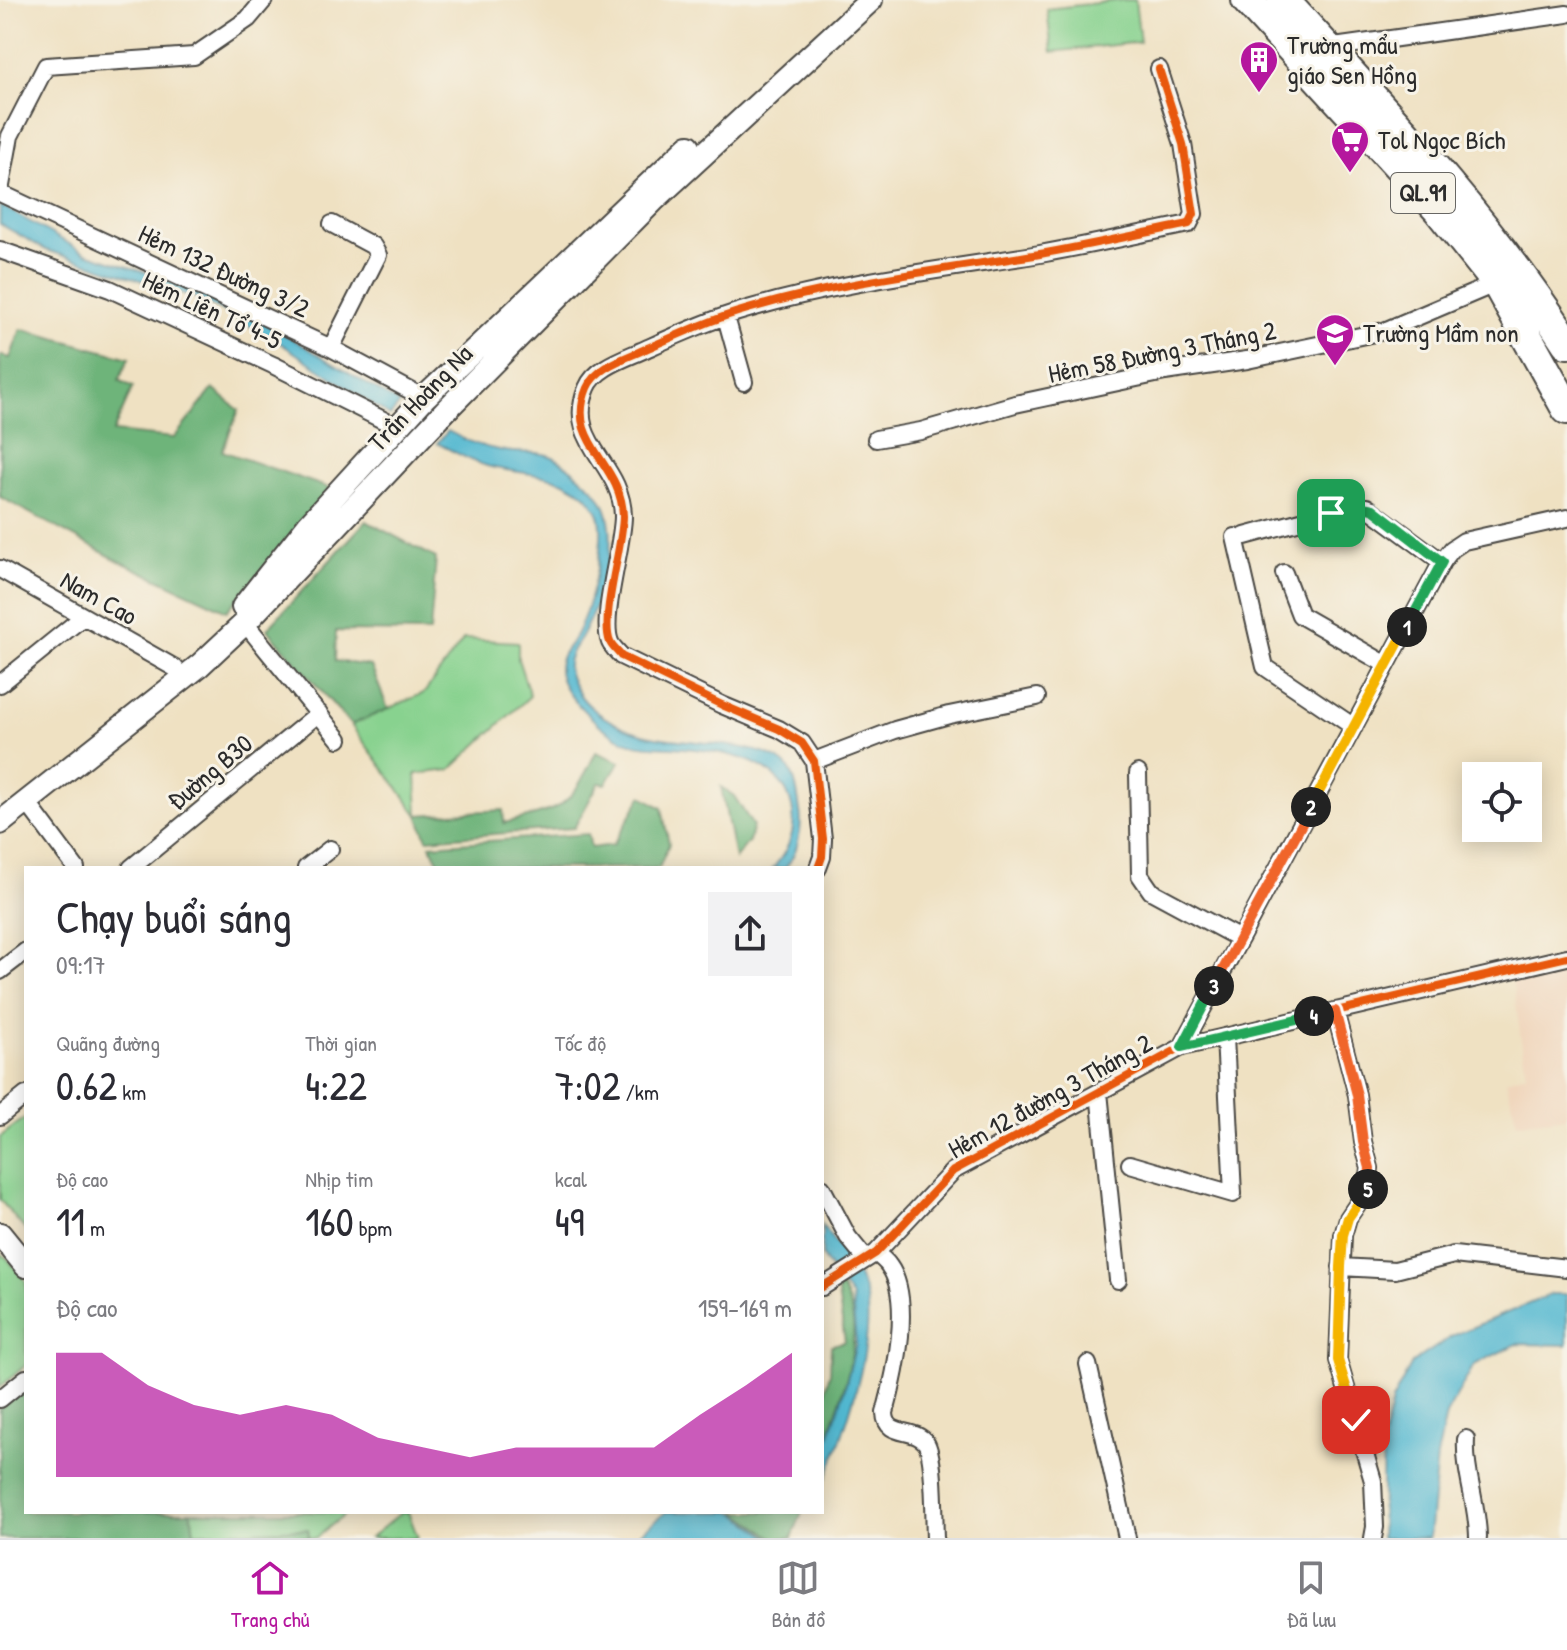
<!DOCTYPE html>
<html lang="vi">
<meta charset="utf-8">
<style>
body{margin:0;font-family:"Patrick Hand",sans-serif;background:#f2f2f3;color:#2b2b33;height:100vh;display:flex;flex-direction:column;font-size:30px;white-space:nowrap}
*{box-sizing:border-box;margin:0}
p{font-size:26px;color:#7c7c81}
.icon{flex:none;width:44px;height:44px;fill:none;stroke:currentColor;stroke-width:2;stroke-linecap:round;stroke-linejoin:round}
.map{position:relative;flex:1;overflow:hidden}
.drawer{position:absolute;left:24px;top:866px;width:800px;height:648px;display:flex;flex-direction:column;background:#fff;border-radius:0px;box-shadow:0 4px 20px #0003}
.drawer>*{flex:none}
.tools{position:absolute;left:1462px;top:762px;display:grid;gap:16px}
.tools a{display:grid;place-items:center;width:80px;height:80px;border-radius:0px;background:#fff;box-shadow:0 4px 20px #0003;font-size:40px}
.pin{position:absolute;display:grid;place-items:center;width:68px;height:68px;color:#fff;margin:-34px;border-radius:16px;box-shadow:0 4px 12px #0006}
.km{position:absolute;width:40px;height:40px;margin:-20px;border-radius:50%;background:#222;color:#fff;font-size:22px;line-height:40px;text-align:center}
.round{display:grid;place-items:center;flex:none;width:84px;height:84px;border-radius:0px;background:#f2f2f3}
.overview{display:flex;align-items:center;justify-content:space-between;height:136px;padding:0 32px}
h1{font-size:44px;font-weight:600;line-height:60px}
.stats{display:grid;grid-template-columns:repeat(3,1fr);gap:12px;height:136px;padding:8px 32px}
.stats div{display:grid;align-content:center}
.stats b{font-size:40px;font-weight:600}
.stats small{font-size:22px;font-weight:400}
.stats p{font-size:22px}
.chart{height:224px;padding:16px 32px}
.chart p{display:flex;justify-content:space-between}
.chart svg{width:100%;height:144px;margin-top:8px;fill:#b5179e;opacity:.7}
.menu{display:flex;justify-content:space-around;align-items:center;height:112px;border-top:2px solid #e1e1e2;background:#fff;font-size:22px;color:#7c7c81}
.menu a{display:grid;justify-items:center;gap:4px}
.menu .selected{color:#b5179e}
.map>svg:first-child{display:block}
.built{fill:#f0d6bc}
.green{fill:#88d28f;stroke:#5a7e5d;stroke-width:2}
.forest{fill:#6eb47a;stroke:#4c7052;stroke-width:2}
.water{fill:#51b7d0;stroke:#3e717e;stroke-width:2}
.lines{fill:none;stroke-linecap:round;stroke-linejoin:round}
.street-casing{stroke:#484642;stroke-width:20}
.secondary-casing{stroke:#484642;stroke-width:26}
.highway-casing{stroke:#484642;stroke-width:34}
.street{stroke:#fff;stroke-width:16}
.secondary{stroke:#fff;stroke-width:22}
.highway{stroke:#fff;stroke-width:30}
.cycleway-casing{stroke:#f7f3e8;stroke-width:13}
.cycleway{stroke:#e8590c;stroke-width:8}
.split-1-casing{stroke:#fff;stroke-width:16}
.split-2-casing{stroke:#fff;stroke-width:16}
.split-3-casing{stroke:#fff;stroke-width:16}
.split-4-casing{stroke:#fff;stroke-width:16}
.split-5-casing{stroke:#fff;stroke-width:16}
.split-6-casing{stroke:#fff;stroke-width:16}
.split-1{stroke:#22a559;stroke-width:10}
.split-2{stroke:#f5b400;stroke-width:10}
.split-3{stroke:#f0652b;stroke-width:10}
.split-4{stroke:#22a559;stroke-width:10}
.split-5{stroke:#f0652b;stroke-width:10}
.split-6{stroke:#f5b400;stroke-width:10}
.labels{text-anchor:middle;stroke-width:6;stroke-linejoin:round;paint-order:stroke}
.shield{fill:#f7f3e8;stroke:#686764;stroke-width:2}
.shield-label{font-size:24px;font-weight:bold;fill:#2b2b2b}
.poi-label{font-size:26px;fill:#2b2b2b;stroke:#f7f3e8;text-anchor:start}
.street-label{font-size:26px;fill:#2b2b2b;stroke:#f7f3e8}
</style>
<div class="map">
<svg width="1567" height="1538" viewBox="0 0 1567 1538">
<rect width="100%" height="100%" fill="#f7f3e8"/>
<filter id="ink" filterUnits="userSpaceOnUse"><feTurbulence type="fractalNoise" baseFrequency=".0125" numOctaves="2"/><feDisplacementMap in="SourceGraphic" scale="16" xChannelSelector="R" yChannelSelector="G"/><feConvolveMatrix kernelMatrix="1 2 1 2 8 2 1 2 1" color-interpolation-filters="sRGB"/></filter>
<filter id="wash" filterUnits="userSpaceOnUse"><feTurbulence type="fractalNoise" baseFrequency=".006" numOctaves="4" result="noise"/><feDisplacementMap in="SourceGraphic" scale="32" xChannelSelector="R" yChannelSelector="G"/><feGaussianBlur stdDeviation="1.8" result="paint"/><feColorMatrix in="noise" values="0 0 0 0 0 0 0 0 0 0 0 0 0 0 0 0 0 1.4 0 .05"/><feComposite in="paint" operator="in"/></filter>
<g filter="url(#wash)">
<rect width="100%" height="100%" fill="#efe1c2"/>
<!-- built -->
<path class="built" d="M1567 966V1117L1517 1123 1506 1080 1526 1074 1512 978Z"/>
<!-- green -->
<path class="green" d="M1123 0H1135L1140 42 1052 52 1047 9Z
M464 639 518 642V659L530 696 450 770 416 774 418 815 351 725 424 693Z
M26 1117V1231L0 1200V1137Z
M0 1254 7 1258 26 1281V1365L0 1387Z
M191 1512H345L344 1515 316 1538H309L308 1529 194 1533Z
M402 1512H408L418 1538H370Z"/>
<!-- forest -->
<path class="forest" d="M21 329 129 358 119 380 133 387 113 432 174 438 213 389 239 410 222 451 332 489 227 611 115 559 0 497V355L10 358Z
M366 521 436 558 430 632 336 631 335 661 371 666 388 709 351 725 267 629Z
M596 752 620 762 606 784 599 783 574 828 427 839 418 815 503 810 504 823C564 808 568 810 596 752Z
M721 787 734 796 753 826 749 841 735 859Z
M642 796 662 808 669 844 659 868H442L430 845 588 834 591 848 613 845Z
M837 1287H840C873 1329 837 1407 822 1452V1404L830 1372 831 1345 845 1342Z
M26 1388V1512H191L194 1533 308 1529 309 1538H0V1409Z
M737 1512H802L792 1538H774Z"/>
<!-- water -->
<path class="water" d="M0 205 86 253 166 279 256 317 400 404 390 416 274 339 197 298 46 250 0 224Z
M448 431C465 441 485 448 505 451 520 454 539 450 553 457 565 463 577 474 587 483 630 517 605 589 585 629 580 641 567 653 568 667 569 681 581 699 592 708 609 723 629 731 651 736 685 744 771 741 790 770 797 782 798 798 800 811 803 828 797 856 785 868H773C789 850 797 830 792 807 782 756 713 750 671 747 650 746 630 747 612 734 595 723 560 692 559 670 559 652 570 647 577 633 590 608 607 541 599 515 597 509 589 499 585 495 557 471 520 475 487 466 469 461 453 451 437 443Z
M822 1225C837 1247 862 1273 866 1298 875 1350 842 1440 822 1488V1458L844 1392 856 1343 852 1298 822 1257Z
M1552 1294H1567V1345L1516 1344 1474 1365 1446 1415 1437 1457 1429 1538H1381L1383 1439 1392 1401 1412 1363 1454 1335Z
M666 1512H734L770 1538H634Z"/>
</g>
<g filter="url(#ink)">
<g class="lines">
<defs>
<path id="street" d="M1327 48 1567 14
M0 191 10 136 46 66 194 56 248 19 264 0
M0 193 331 348 424 398
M0 250 110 289 273 365 397 427
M726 317 744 382
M331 348 378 255 373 246 332 224
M876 439 921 431 1015 404 1165 372 1247 360 1384 331 1497 283
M1245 536 1353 507H1367L1442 562
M1235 537 1265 667 1354 727
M0 569 175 668
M1284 573 1300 615 1387 665
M245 623 339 739
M0 684 83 617
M814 761 895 730 949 715 1037 697
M1138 773 1140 875 1151 891 1240 939
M26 801 76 868
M131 868 319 713
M306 868 330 849
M818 868 822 857 823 839 814 761 802 743 779 729 722 705 621 656C618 652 612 647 610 642 600 617 623 546 623 516 622 462 564 443 587 388 595 368 623 359 641 351 675 336 712 319 748 309 843 281 942 270 1040 254 1090 245 1139 234 1189 224L1194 214 1183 144 1159 69
M0 971 26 951
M1335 1011 1357 1095 1363 1142 1370 1168 1367 1190 1348 1218 1343 1235 1338 1360 1373 1481 1375 1527 1373 1538
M1182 1047 1442 562 1452 549 1464 541 1567 518
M1099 1092 1118 1280
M0 1116 26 1095
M1130 1164 1233 1194 1225 1037
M822 1188 848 1237 866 1259
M876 1253C880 1257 886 1261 889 1266 913 1299 895 1376 885 1413 886 1439 914 1426 926 1443 935 1456 934 1519 935 1538
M1341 1267 1395 1270 1454 1255 1567 1268
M822 1287 876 1253 953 1171 1182 1047 1567 957
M1088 1364 1127 1538
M0 1399 26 1378
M1466 1439C1464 1473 1478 1504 1478 1538"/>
<path id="secondary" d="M243 607 308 525 424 398 689 146
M0 823 200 665 245 623 446 410 653 201 871 0
M0 1234 26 1266"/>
<path id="highway" d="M1247 0 1438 209 1497 283 1567 409
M1283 0C1383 109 1487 218 1567 343"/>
</defs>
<!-- street casing -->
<use href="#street" class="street-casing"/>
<!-- secondary casing -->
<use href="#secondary" class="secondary-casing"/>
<!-- highway casing -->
<use href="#highway" class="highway-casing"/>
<!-- street -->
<use href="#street" class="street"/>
<!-- secondary -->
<use href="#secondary" class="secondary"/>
<!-- highway -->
<use href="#highway" class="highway"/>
<defs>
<path id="cycleway" d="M818 868 822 857 823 839 814 761 802 743 779 729 722 705 621 656C618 652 612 647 610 642 600 617 623 546 623 516 622 462 564 443 587 388 595 368 623 359 641 351 675 336 712 319 748 309 843 281 942 270 1040 254 1090 245 1139 234 1189 224L1194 214 1183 144 1159 69
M822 1287 876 1253 953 1171 1182 1047 1567 957"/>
</defs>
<!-- cycleway casing -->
<use href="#cycleway" class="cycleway-casing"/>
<!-- cycleway -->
<use href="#cycleway" class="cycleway"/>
</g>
</g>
<g class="lines" filter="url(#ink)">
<defs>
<path id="split-1" d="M1331 513 1358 506 1373 509 1442 562 1407 627"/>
<path id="split-2" d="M1311 807 1407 627"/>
<path id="split-3" d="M1214 986 1311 807"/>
<path id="split-4" d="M1214 986 1182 1047 1314 1016"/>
<path id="split-5" d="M1314 1016 1335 1011 1357 1095 1363 1142 1370 1168 1368 1189"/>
<path id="split-6" d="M1356 1420 1338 1360 1341 1267 1343 1235 1348 1218 1368 1189"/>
</defs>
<!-- split-1 casing -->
<use href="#split-1" class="split-1-casing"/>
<!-- split-2 casing -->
<use href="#split-2" class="split-2-casing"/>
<!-- split-3 casing -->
<use href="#split-3" class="split-3-casing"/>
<!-- split-4 casing -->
<use href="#split-4" class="split-4-casing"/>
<!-- split-5 casing -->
<use href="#split-5" class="split-5-casing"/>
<!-- split-6 casing -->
<use href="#split-6" class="split-6-casing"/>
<!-- split-1 -->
<use href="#split-1" class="split-1"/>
<!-- split-2 -->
<use href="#split-2" class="split-2"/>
<!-- split-3 -->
<use href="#split-3" class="split-3"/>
<!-- split-4 -->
<use href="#split-4" class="split-4"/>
<!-- split-5 -->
<use href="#split-5" class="split-5"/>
<!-- split-6 -->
<use href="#split-6" class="split-6"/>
</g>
<!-- icons -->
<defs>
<symbol id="building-pin" viewBox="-11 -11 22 30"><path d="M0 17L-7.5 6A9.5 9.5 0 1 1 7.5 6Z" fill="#b5179e" stroke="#f7f3e8"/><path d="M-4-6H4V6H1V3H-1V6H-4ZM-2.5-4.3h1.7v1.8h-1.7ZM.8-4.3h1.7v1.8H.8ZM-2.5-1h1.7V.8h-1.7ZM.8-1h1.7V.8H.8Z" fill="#fff"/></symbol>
<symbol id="supermarket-pin" viewBox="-11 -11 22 30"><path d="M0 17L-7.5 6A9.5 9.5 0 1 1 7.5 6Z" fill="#b5179e" stroke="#f7f3e8"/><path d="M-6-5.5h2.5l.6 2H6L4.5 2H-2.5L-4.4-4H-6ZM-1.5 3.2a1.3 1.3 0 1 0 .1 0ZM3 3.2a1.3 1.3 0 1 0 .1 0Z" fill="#fff"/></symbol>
<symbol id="school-pin" viewBox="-11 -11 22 30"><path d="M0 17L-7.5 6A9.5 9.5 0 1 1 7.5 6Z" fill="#b5179e" stroke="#f7f3e8"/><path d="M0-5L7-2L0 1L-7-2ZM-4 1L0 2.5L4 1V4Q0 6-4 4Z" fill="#fff"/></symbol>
</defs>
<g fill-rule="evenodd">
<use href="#building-pin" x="1237" y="38" width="44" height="60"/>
<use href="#supermarket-pin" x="1328" y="118" width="44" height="60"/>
<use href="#school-pin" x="1313" y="311" width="44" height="60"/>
</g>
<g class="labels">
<!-- shield labels -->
<rect class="shield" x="1391" y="173" width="64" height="40" rx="6"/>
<g class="shield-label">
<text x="1423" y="201">QL.91</text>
</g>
<!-- poi labels -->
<g class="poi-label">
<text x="1287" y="54">Trường mẩu<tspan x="1287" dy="30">giáo Sen Hồng</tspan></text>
<text x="1378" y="149">Tol Ngọc Bích</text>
<text x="1363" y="342">Trường Mầm non</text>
</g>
<!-- street labels -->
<g class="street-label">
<text transform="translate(224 271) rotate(25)" y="9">Hẻm 132 Đường 3/2</text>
<text transform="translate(212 310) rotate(25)" y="9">Hẻm Liên Tổ 4-5</text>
<text transform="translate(1162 352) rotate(-11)" y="9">Hẻm 58 Đường 3 Tháng 2</text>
<text transform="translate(420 398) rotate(-46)" y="9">Trần Hoàng Na</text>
<text transform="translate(99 598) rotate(29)" y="9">Nam Cao</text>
<text transform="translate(210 772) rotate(-40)" y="9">Đường B30</text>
<text transform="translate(1050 1096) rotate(-29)" y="9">Hẻm 12 đường 3 Tháng 2</text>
</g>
</g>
</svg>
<div class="tools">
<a><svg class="icon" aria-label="locate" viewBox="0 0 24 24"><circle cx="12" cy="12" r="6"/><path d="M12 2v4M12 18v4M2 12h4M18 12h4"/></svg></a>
</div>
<div class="pin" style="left:1331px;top:513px;background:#1e9e55"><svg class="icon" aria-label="arrive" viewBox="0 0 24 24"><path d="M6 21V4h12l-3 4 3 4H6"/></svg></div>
<div class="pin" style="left:1356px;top:1420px;background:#d93025"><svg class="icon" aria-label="check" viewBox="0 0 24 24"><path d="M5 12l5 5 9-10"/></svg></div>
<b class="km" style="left:1407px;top:627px">1</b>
<b class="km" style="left:1311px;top:807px">2</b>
<b class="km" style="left:1214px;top:986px">3</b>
<b class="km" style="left:1314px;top:1016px">4</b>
<b class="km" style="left:1368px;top:1189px">5</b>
<section class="drawer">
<div class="overview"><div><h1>Chạy buổi sáng</h1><p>09:17</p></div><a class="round"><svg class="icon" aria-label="share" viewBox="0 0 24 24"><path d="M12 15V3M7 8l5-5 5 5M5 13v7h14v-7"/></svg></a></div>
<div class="stats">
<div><p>Quãng đường</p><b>0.62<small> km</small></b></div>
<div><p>Thời gian</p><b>4:22</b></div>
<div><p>Tốc độ</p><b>7:02<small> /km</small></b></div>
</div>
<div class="stats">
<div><p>Độ cao</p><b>11<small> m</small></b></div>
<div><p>Nhịp tim</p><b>160<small> bpm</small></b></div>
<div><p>kcal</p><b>49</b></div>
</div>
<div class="chart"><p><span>Độ cao</span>159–169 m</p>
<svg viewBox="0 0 160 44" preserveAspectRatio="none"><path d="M0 44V6L10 6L20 16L30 22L40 25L50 22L60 25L70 32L80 35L90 38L100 35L110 35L120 35L130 35L140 25L150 16L160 6V44z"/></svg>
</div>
</section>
</div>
<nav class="menu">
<a class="selected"><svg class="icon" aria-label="home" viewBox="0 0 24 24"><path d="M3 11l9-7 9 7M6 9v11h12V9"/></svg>Trang chủ</a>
<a><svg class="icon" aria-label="map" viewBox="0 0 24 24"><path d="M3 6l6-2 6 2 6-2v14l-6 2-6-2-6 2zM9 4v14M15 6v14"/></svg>Bản đồ</a>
<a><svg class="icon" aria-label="saved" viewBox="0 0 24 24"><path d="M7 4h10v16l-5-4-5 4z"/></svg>Đã lưu</a>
</nav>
